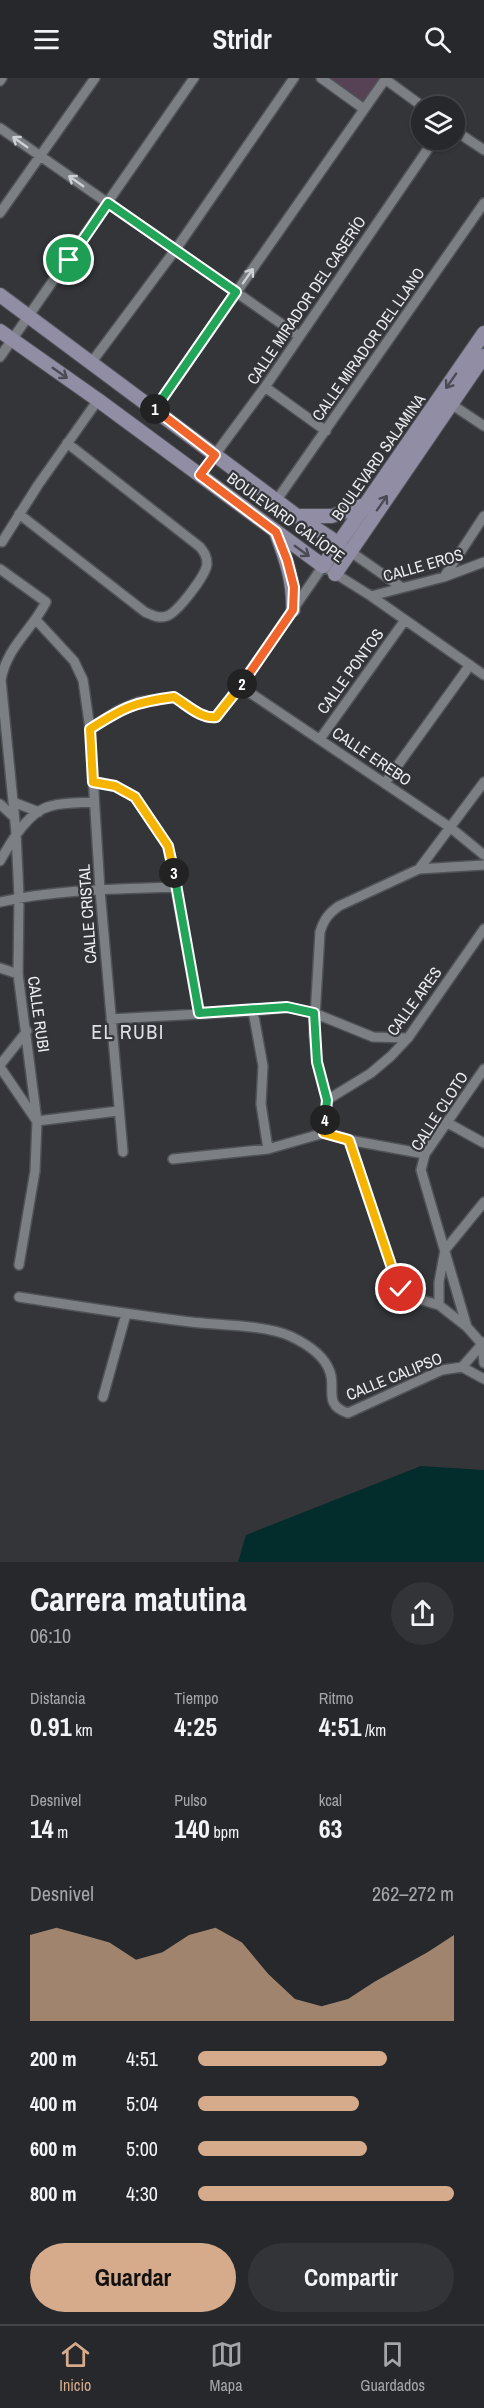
<!DOCTYPE html>
<html lang="es">
<meta charset="utf-8">
<style>
body{margin:0;font-family:"Archivo Narrow",sans-serif;background:#323437;color:#f1f3f6;height:100vh;display:flex;flex-direction:column;font-size:22px;white-space:nowrap}
*{box-sizing:border-box;margin:0}
p{font-size:20px;color:#a4a6a9}
.icon{flex:none;width:33px;height:33px;fill:none;stroke:currentColor;stroke-width:2;stroke-linecap:round;stroke-linejoin:round}
.map{position:relative;height:1484px;overflow:hidden}
.side{display:flex;flex-direction:column;background:#26282b;flex:1}
.side>*{flex:none}
.tools{position:absolute;left:411px;top:18px;display:grid;gap:12px}
.tools a{display:grid;place-items:center;width:54px;height:54px;border-radius:50%;background:#26282b;box-shadow:0 2px 4px #0004,0 0 0 2px #424447;font-size:30px}
.pin{position:absolute;display:grid;place-items:center;width:51px;height:51px;color:#fff;margin:-26px;border:3px solid #fff;border-radius:50%;box-shadow:0 2px 6px #0007}
.km{position:absolute;width:30px;height:30px;margin:-15px;border-radius:50%;background:#222;color:#fff;font-size:16px;line-height:30px;text-align:center}
.round{display:grid;place-items:center;flex:none;width:63px;height:63px;border-radius:32px;background:#323437}
.summary{display:flex;align-items:center;justify-content:space-between;height:102px;padding:0 30px}
h1{font-size:33px;font-weight:800;line-height:45px}
.stats{display:grid;grid-template-columns:repeat(3,1fr);gap:9px;height:102px;padding:6px 30px}
.stats div{display:grid;align-content:center}
.stats b{font-size:26px;font-weight:800}
.stats small{font-size:16px;font-weight:400}
.stats p{font-size:16px}
.chart{height:168px;padding:12px 30px}
.chart p{display:flex;justify-content:space-between}
.chart svg{width:100%;height:108px;margin-top:6px;fill:#d6ab8b;opacity:.7}
.action{display:flex;gap:12px;margin-top:auto;padding:12px 30px}
.action a{flex:1;height:69px;border-radius:36px;background:#d6ab8b;color:#111;font-size:24px;font-weight:800;line-height:69px;text-align:center}
.action a+a{background:#323437;color:#f1f3f6}
ul{padding:0 30px;list-style:none;font-size:20px}
li{display:grid;grid-template-columns:96px 72px 1fr;align-items:center;height:45px}
li i{height:15px;border-radius:8px;background:#d6ab8b}
header{display:flex;justify-content:space-between;align-items:center;height:78px;padding:0 30px;background:#26282b;font-size:27px;font-weight:800}
.menu{display:flex;justify-content:space-around;align-items:center;height:84px;border-top:2px solid #424447;background:#26282b;font-size:16px;color:#a4a6a9}
.menu a{display:grid;justify-items:center;gap:3px}
.menu .current{color:#d6ab8b}
.map>svg:first-child{display:block}
.green{fill:#574255}
.water{fill:#032c2c}
.lines{fill:none;stroke-linecap:round;stroke-linejoin:round}
.street-casing{stroke:#505356;stroke-width:12}
.secondary-casing{stroke:#505356;stroke-width:16}
.street{stroke:#7c7f84;stroke-width:9}
.secondary{stroke:#908da4;stroke-width:14}
.oneway{stroke:#ced1d4}
.oneway2{stroke:#4a4b54}
.split-1-casing{stroke:#fff;stroke-width:12}
.split-2-casing{stroke:#fff;stroke-width:12}
.split-3-casing{stroke:#fff;stroke-width:12}
.split-4-casing{stroke:#fff;stroke-width:12}
.split-5-casing{stroke:#fff;stroke-width:12}
.split-1{stroke:#22a559;stroke-width:8}
.split-2{stroke:#f0652b;stroke-width:8}
.split-3{stroke:#f5b400;stroke-width:8}
.split-4{stroke:#22a559;stroke-width:8}
.split-5{stroke:#f5b400;stroke-width:8}
.labels{text-anchor:middle;stroke-width:4.5;stroke-linejoin:round;paint-order:stroke}
.street-label{font-size:16px;fill:#eaecef;stroke:#333539}
.quarter-label{font-size:20px;letter-spacing:1.5px;fill:#dcdfe5;stroke:#333539}
</style>
<header><svg class="icon" aria-label="menu" viewBox="0 0 24 24"><path d="M4 6h16M4 12h16M4 18h16"/></svg>Stridr<svg class="icon" aria-label="search" viewBox="0 0 24 24"><circle cx="10" cy="10" r="6"/><path d="M15 15l6 6"/></svg></header>
<div class="map">
<svg width="484" height="1484" viewBox="0 0 484 1484">
<rect width="100%" height="100%" fill="#333539"/>
<!-- green -->
<path class="green" d="M325 0H388L367 29Z"/>
<!-- water -->
<path class="water" d="M421 1388 484 1392V1484H238L246 1457Z"/>
<g class="lines">
<defs>
<path id="street" d="M321 0 364 31
M385 1 422 28
M0 3 2 0
M0 50 299 258
M454 52 484 72
M0 135 95 0
M0 279 194 0
M91 285 176 171 294 0
M265 309 326 353
M451 326 484 348
M154 332 386 0
M200 397 265 309 434 62
M276 423 484 125
M19 436 145 534C152 537 159 541 167 538 178 534 206 497 207 486 207 478 204 474 200 469L67 365
M2 464 38 407 98 322
M338 465 401 509
M0 491 46 524C32 552 6 570 1 602L16 754 19 819 18 896 37 1043 35 1093 19 1187
M444 499 484 438
M371 518 444 499 484 484
M37 543 74 583 83 602 90 651 100 812 123 1074
M240 608 451 750 484 777
M90 651 117 633 138 624 174 619C187 627 201 641 216 639L240 608 323 488 371 518 484 597
M320 661 405 542
M93 704 115 708 135 719 168 768 199 935
M385 705 470 587
M13 724 39 734
M0 726 14 739
M0 783C11 764 28 733 51 728 65 724 81 725 94 724
M419 791 484 704
M0 824C58 811 118 811 177 809
M0 890 18 896
M253 933 263 988 261 1026 268 1071
M111 941 253 933 287 929 314 935 373 959 408 960
M0 987 27 953
M0 989 36 1042
M484 991 425 1076 421 1092 467 1249 482 1266 484 1285
M327 1022 371 995 391 978 408 960 484 851
M37 1043 118 1033
M446 1044 484 1065
M349 1062 425 1076
M173 1081 268 1071 324 1055
M19 1219C76 1228 133 1237 191 1244 218 1247 266 1247 290 1258 305 1265 324 1276 330 1294 336 1311 323 1327 348 1335L442 1292 462 1289 484 1264
M439 1227C421 1222 407 1219 396 1202L349 1062 324 1055 327 1022 317 984 314 956 320 854C324 841 329 835 339 828L419 791 484 787
M467 1249 439 1227V1204L445 1172 484 1124
M462 1289 484 1301
M103 1319 126 1236"/>
<path id="secondary" d="M0 217 297 438 338 465
M0 253 98 322 323 488 484 255
M300 438H332L364 427
M276 454C286 481 294 503 293 532
M335 496 484 278"/>
</defs>
<!-- street casing -->
<use href="#street" class="street-casing"/>
<!-- secondary casing -->
<use href="#secondary" class="secondary-casing"/>
<!-- street -->
<use href="#street" class="street"/>
<!-- secondary -->
<use href="#secondary" class="secondary"/>
</g>
<!-- one-way arrows -->
<defs><path id="oneway-shaft" d="M-6 0H5M1.5-3L5.5 0L1.5 3" fill="none" stroke-width="1.6" stroke-linecap="round" stroke-linejoin="round" transform="scale(1.5)"/></defs>
<g class="oneway">
<use href="#oneway-shaft" transform="translate(20 64) rotate(-145)"/>
<use href="#oneway-shaft" transform="translate(76 103) rotate(-145)"/>
<use href="#oneway-shaft" transform="translate(248 198) rotate(-55)"/>
</g>
<g class="oneway2">
<use href="#oneway-shaft" transform="translate(60 295) rotate(35)"/>
<use href="#oneway-shaft" transform="translate(451 303) rotate(125)"/>
<use href="#oneway-shaft" transform="translate(382 425) rotate(-55)"/>
<use href="#oneway-shaft" transform="translate(302 473) rotate(36)"/>
</g>
<g class="lines">
<defs>
<path id="split-1" d="M69 182 108 125 236 214 155 331"/>
<path id="split-2" d="M155 331 215 377 200 397 276 454 287 482 294 509 293 532 242 606"/>
<path id="split-3" d="M174 795 168 768 135 719 115 708 93 704 90 651C124 629 135 624 174 619 187 627 201 641 216 639L242 606"/>
<path id="split-4" d="M174 795 199 935 287 929 314 935 317 984 327 1022 325 1042"/>
<path id="split-5" d="M325 1042 324 1055 349 1062 396 1202 401 1211"/>
</defs>
<!-- split-1 casing -->
<use href="#split-1" class="split-1-casing"/>
<!-- split-2 casing -->
<use href="#split-2" class="split-2-casing"/>
<!-- split-3 casing -->
<use href="#split-3" class="split-3-casing"/>
<!-- split-4 casing -->
<use href="#split-4" class="split-4-casing"/>
<!-- split-5 casing -->
<use href="#split-5" class="split-5-casing"/>
<!-- split-1 -->
<use href="#split-1" class="split-1"/>
<!-- split-2 -->
<use href="#split-2" class="split-2"/>
<!-- split-3 -->
<use href="#split-3" class="split-3"/>
<!-- split-4 -->
<use href="#split-4" class="split-4"/>
<!-- split-5 -->
<use href="#split-5" class="split-5"/>
</g>
<g class="labels">
<!-- street labels -->
<g class="street-label">
<text transform="translate(306 222) rotate(-56)" y="6">CALLE MIRADOR DEL CASERÍO</text>
<text transform="translate(368 266) rotate(-55)" y="6">CALLE MIRADOR DEL LLANO</text>
<text transform="translate(378 379) rotate(-55)" y="6">BOULEVARD SALAMINA</text>
<text transform="translate(286 439) rotate(36)" y="6">BOULEVARD CALÍOPE</text>
<text transform="translate(423 487) rotate(-16)" y="6">CALLE EROS</text>
<text transform="translate(350 593) rotate(-54)" y="6">CALLE PONTOS</text>
<text transform="translate(372 678) rotate(34)" y="6">CALLE EREBO</text>
<text transform="translate(87 836) rotate(-94)" y="6">CALLE CRISTAL</text>
<text transform="translate(414 923) rotate(-54)" y="6">CALLE ARES</text>
<text transform="translate(39 936) rotate(82)" y="6">CALLE RUBI</text>
<text transform="translate(439 1033) rotate(-57)" y="6">CALLE CLOTO</text>
<text transform="translate(394 1298) rotate(-22)" y="6">CALLE CALIPSO</text>
</g>
<!-- quarter labels -->
<g class="quarter-label">
<text x="128" y="961">EL RUBI</text>
</g>
</g>
</svg>
<div class="tools">
<a><svg class="icon" aria-label="layers" viewBox="0 0 24 24"><path d="M12 4l9 5-9 5-9-5zM3 14l9 5 9-5"/></svg></a>
</div>
<div class="pin" style="left:69px;top:182px;background:#1e9e55"><svg class="icon" aria-label="arrive" viewBox="0 0 24 24"><path d="M6 21V4h12l-3 4 3 4H6"/></svg></div>
<div class="pin" style="left:401px;top:1211px;background:#d93025"><svg class="icon" aria-label="check" viewBox="0 0 24 24"><path d="M5 12l5 5 9-10"/></svg></div>
<b class="km" style="left:155px;top:331px">1</b>
<b class="km" style="left:242px;top:606px">2</b>
<b class="km" style="left:174px;top:795px">3</b>
<b class="km" style="left:325px;top:1042px">4</b>
</div>
<section class="side">
<div class="summary"><div><h1>Carrera matutina</h1><p>06:10</p></div><a class="round"><svg class="icon" aria-label="share" viewBox="0 0 24 24"><path d="M12 15V3M7 8l5-5 5 5M5 13v7h14v-7"/></svg></a></div>
<div class="stats">
<div><p>Distancia</p><b>0.91<small> km</small></b></div>
<div><p>Tiempo</p><b>4:25</b></div>
<div><p>Ritmo</p><b>4:51<small> /km</small></b></div>
</div>
<div class="stats">
<div><p>Desnivel</p><b>14<small> m</small></b></div>
<div><p>Pulso</p><b>140<small> bpm</small></b></div>
<div><p>kcal</p><b>63</b></div>
</div>
<div class="chart"><p><span>Desnivel</span>262–272 m</p>
<svg viewBox="0 0 160 44" preserveAspectRatio="none"><path d="M0 44V9L10 6L20 9L30 12L40 19L50 16L60 9L70 6L80 12L90 25L100 35L110 38L120 35L130 28L140 22L150 16L160 9V44z"/></svg>
</div>
<ul>
<li><b>200 m</b>4:51<i style="width:74%"></i></li>
<li><b>400 m</b>5:04<i style="width:63%"></i></li>
<li><b>600 m</b>5:00<i style="width:66%"></i></li>
<li><b>800 m</b>4:30<i style="width:100%"></i></li>
</ul>
<div class="action"><a>Guardar</a><a>Compartir</a></div>
</section>
<nav class="menu">
<a class="current"><svg class="icon" aria-label="home" viewBox="0 0 24 24"><path d="M3 11l9-7 9 7M6 9v11h12V9"/></svg>Inicio</a>
<a><svg class="icon" aria-label="map" viewBox="0 0 24 24"><path d="M3 6l6-2 6 2 6-2v14l-6 2-6-2-6 2zM9 4v14M15 6v14"/></svg>Mapa</a>
<a><svg class="icon" aria-label="saved" viewBox="0 0 24 24"><path d="M7 4h10v16l-5-4-5 4z"/></svg>Guardados</a>
</nav>
